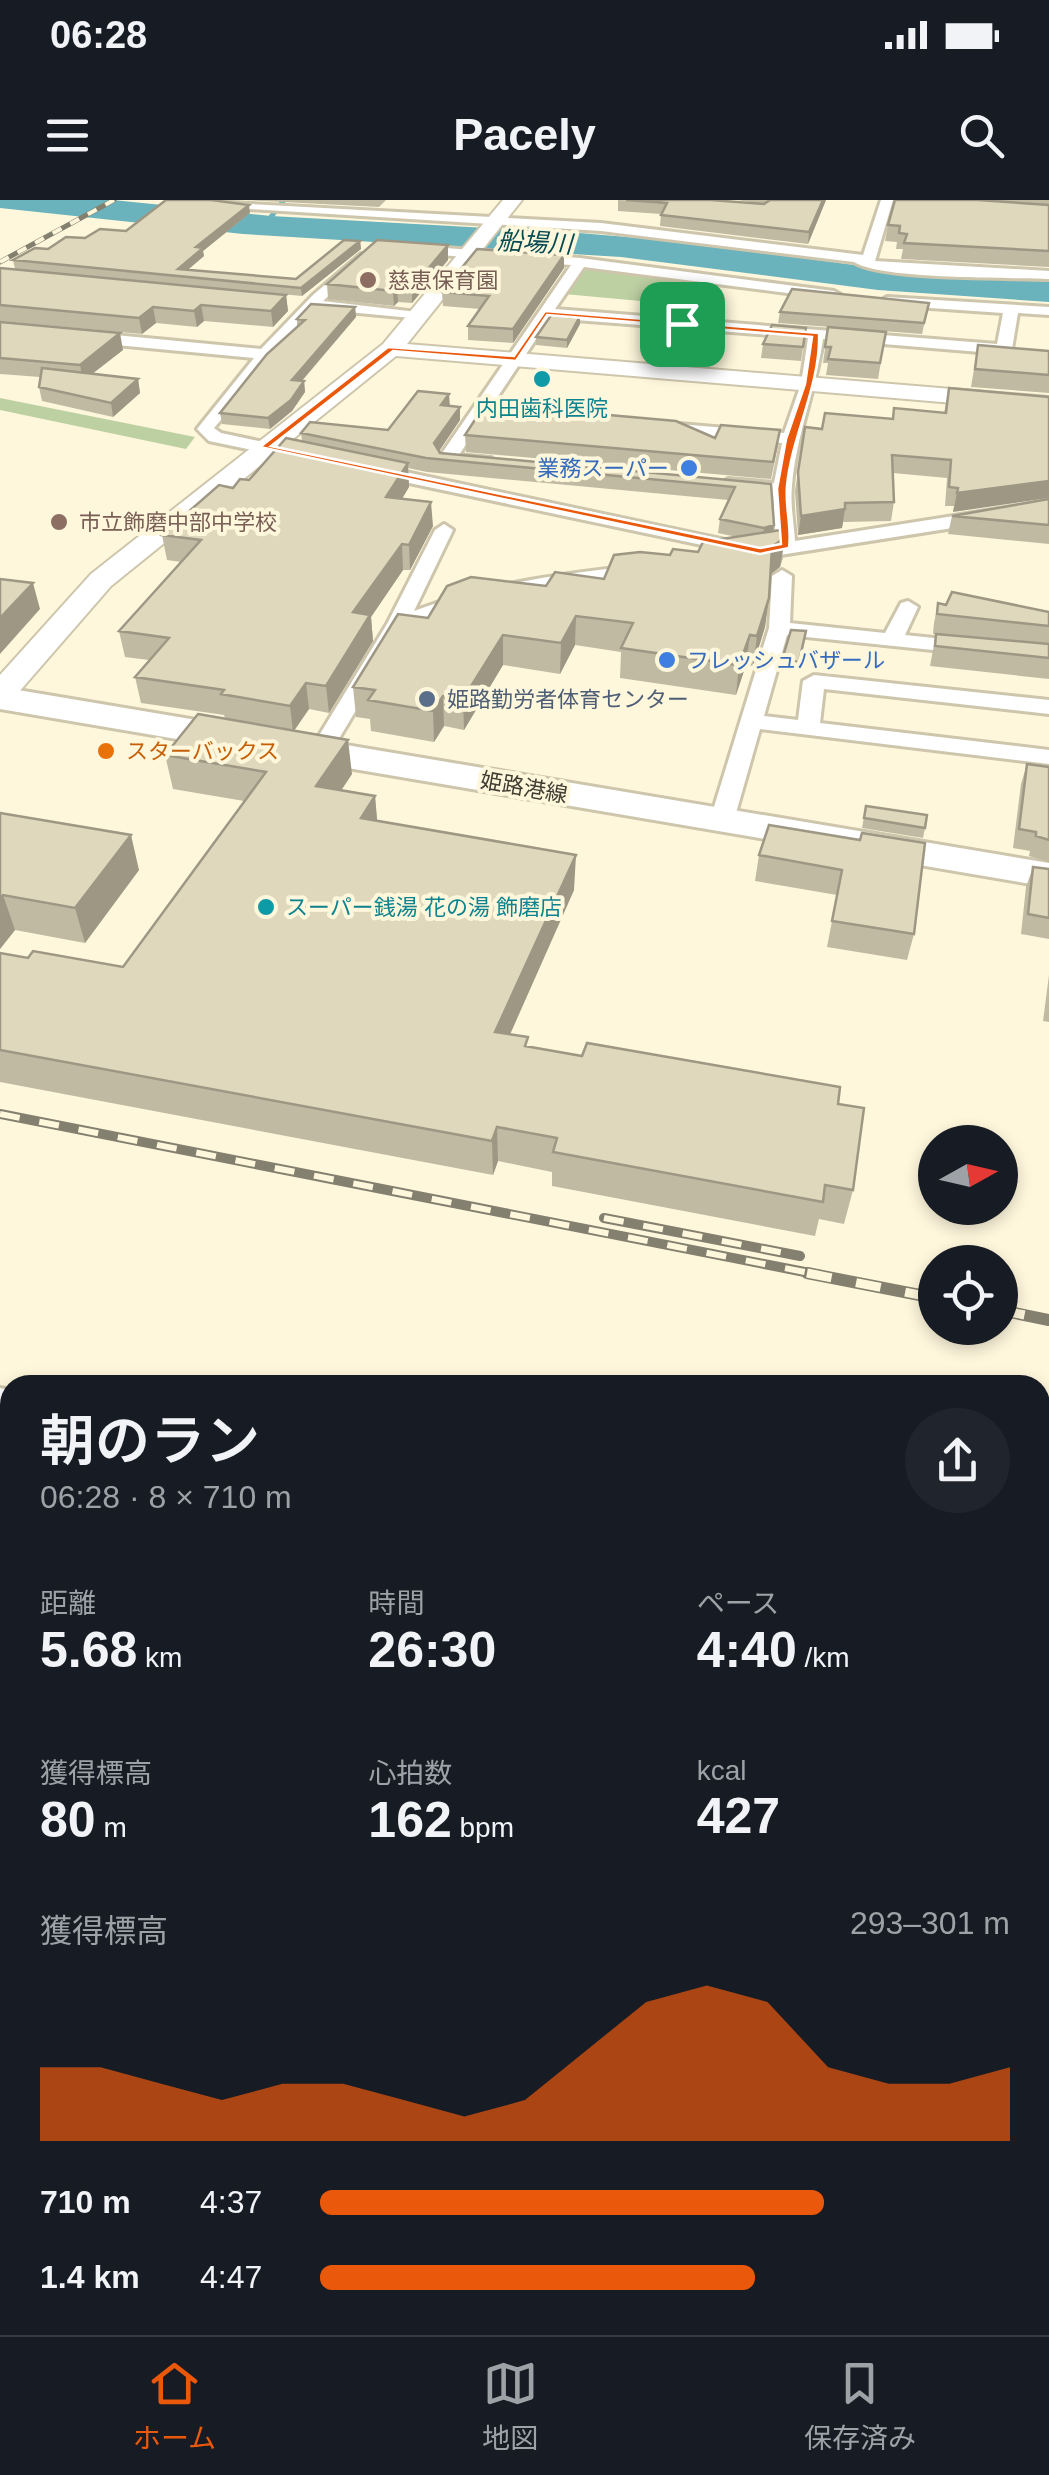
<!DOCTYPE html>
<html lang="ja">
<meta charset="utf-8">
<style>
body{margin:0;font-family:Helvetica,"Noto Sans JP",sans-serif;background:#20242c;color:#f1f3f6;height:100vh;display:flex;flex-direction:column;font-size:38px;white-space:nowrap}
*{box-sizing:border-box;margin:0}
p{font-size:32px;color:#9ea1a6}
.icon{flex:none;width:55px;height:55px;fill:none;stroke:currentColor;stroke-width:2;stroke-linecap:round;stroke-linejoin:round}
.map{position:relative;flex:1;overflow:hidden}
.details{position:absolute;left:0px;top:1175px;width:1050px;height:960px;display:flex;flex-direction:column;background:#171b24;border-radius:30px 30px 0 0;box-shadow:0 5px 15px #0003}
.details>*{flex:none}
.needle{width:65px;rotate:82deg}
.fabs{position:absolute;left:918px;top:925px;display:grid;gap:20px}
.fabs a{display:grid;place-items:center;width:100px;height:100px;border-radius:50%;background:#171b24;box-shadow:0 5px 15px #0003;font-size:50px}
.pin{position:absolute;display:grid;place-items:center;width:85px;height:85px;color:#fff;margin:-42px;border-radius:20px;box-shadow:0 5px 15px #0006}
.round{display:grid;place-items:center;flex:none;width:105px;height:105px;border-radius:52px;background:#20242c}
.overview{display:flex;align-items:center;justify-content:space-between;height:170px;padding:0 40px}
h1{font-size:55px;font-weight:600;line-height:75px}
.stats{display:grid;grid-template-columns:repeat(3,1fr);gap:15px;height:170px;padding:10px 40px}
.stats div{display:grid;align-content:center}
.stats b{font-size:50px;font-weight:600}
.stats small{font-size:28px;font-weight:400}
.stats p{font-size:28px}
.chart{height:280px;padding:20px 40px}
.chart p{display:flex;justify-content:space-between}
.chart svg{width:100%;height:180px;margin-top:10px;fill:#ea580c;opacity:.7}
ul{padding:0 40px;list-style:none;font-size:32px}
li{display:grid;grid-template-columns:160px 120px 1fr;align-items:center;height:75px}
li i{height:25px;border-radius:12px;background:#ea580c}
.status{display:flex;justify-content:space-between;align-items:center;height:70px;padding:0 50px;background:#171b24;direction:ltr}
.status svg{height:28px;fill:currentColor}
header{display:flex;justify-content:space-between;align-items:center;height:130px;padding:0 40px;background:#171b24;font-size:45px;font-weight:600}
.tab-bar{display:flex;justify-content:space-around;align-items:center;height:140px;border-top:2px solid #363941;background:#171b24;font-size:28px;color:#9ea1a6}
.tab-bar a{display:grid;justify-items:center;gap:5px}
.tab-bar .current{color:#ea580c}
.map>svg:first-child{display:block}
.green{fill:#bdd0a2}
.water{fill:#6ab2bc}
.lines{fill:none;stroke-linecap:round;stroke-linejoin:round}
.stream{stroke:#6ab2bc;stroke-width:5}
.street-casing{stroke:#cec6ac;stroke-width:6}
.secondary-casing{stroke:#cec6ac;stroke-width:4}
.primary-casing{stroke:#cec6ac;stroke-width:6}
.street{fill:#fff;fill-rule:evenodd}
.secondary{fill:#fff;fill-rule:evenodd}
.primary{fill:#fff;fill-rule:evenodd}
.rail-far2-casing{stroke:#84806f;stroke-width:5}
.rail-far1-casing{stroke:#84806f;stroke-width:10}
.rail-casing{stroke:#84806f;stroke-width:12}
.rail-far2{stroke:#fff7dc;stroke-width:4;stroke-dasharray:10;stroke-linecap:butt}
.rail-far1{stroke:#fff7dc;stroke-width:6;stroke-dasharray:20;stroke-linecap:butt}
.rail{stroke:#fff7dc;stroke-width:9;stroke-dasharray:25;stroke-linecap:butt}
.wall{fill:#c1baa3}
.shaded-wall{fill:#9d9784}
.building{fill:#e0d8bd;stroke:#9d9784;stroke-width:2.5}
.route{fill:#ea580c;stroke:#fff;stroke-width:2.5;fill-rule:evenodd}
.education-dot{fill:#8d6e63;stroke:#fff7dc;stroke-width:4}
.culture-dot{fill:#0f9aa8;stroke:#fff7dc;stroke-width:4}
.shop-dot{fill:#3f7fe0;stroke:#fff7dc;stroke-width:4}
.service-dot{fill:#5c6f8a;stroke:#fff7dc;stroke-width:4}
.food-dot{fill:#e8710a;stroke:#fff7dc;stroke-width:4}
.labels{text-anchor:middle;stroke-width:8;stroke-linejoin:round;paint-order:stroke}
.far-education-label{font-size:22px;fill:#785e54;stroke:#fff7dc;text-anchor:start}
.far-culture-label{font-size:22px;fill:#0d838f;stroke:#fff7dc}
.far-shop-label{font-size:22px;fill:#366cbe;stroke:#fff7dc;text-anchor:end}
.far-service-label{font-size:22px;fill:#4e5e75;stroke:#fff7dc;text-anchor:start}
.far-food-label{font-size:22px;fill:#c56008;stroke:#fff7dc;text-anchor:start}
.far-street-label{font-size:22px;fill:#403d32;stroke:#fff7dc}
.far-water-label{font-size:25px;font-style:italic;fill:#074a52;stroke:#fff7dc}
</style>
<div class="status"><b>06:28</b><svg viewBox="0 0 49 12"><path d="M0 12V9h3v3zM5 12V6h3v6zM10 12V3h3v9zM15 12V0h3v12zM26 1h20v11H26zM47 4h2v5h-2z"/></svg></div>
<header><svg class="icon" aria-label="menu" viewBox="0 0 24 24"><path d="M4 6h16M4 12h16M4 18h16"/></svg>Pacely<svg class="icon" aria-label="search" viewBox="0 0 24 24"><circle cx="10" cy="10" r="6"/><path d="M15 15l6 6"/></svg></header>
<div class="map">
<svg width="1049" height="2135" viewBox="0 0 1049 2135">
<rect width="100%" height="100%" fill="#fff7dc"/>
<!-- green -->
<path class="green" d="M584 67 697 81 684 105 564 94Z
M0 198 195 237 186 249 0 210Z"/>
<!-- water -->
<path class="water" d="M0 0H113L271 16 579 33 676 41 907 72 1049 78V102L878 90 621 57 243 34 0 8Z"/>
<g class="lines">
<!-- stream -->
<path class="stream" d="M264 26 284 0"/>
<defs>
<path id="street" d="M176 0 601 23 863 55 881 0H893L875 61 1049 71V79C1010 77 882 80 854 62L601 31 234 8Z
M405 45 580 58 834 91 841 95 834 99 584 67 555 109 997 144 1003 113 887 105 880 101 887 97 1049 107V115L1018 113 1012 149 1004 154 823 139C816 189 796 236 792 286 790 304 794 323 795 341L1049 301V313L742 361 735 359V352L362 273V265L368 264 758 347 776 344 773 294 728 289 719 284 728 279 774 283 782 243 656 232 648 227 656 222 784 233 801 184 808 138 550 118 459 255 491 258V266L447 264 438 259 571 65 400 52 398 49Z
M361 54 368 58 366 61 323 101 417 112 422 113V119L316 109 214 228 221 233 301 250V258L295 259 209 241 197 229 254 158 0 134V124L261 149 313 95Z
M444 324 453 330 414 411C490 382 570 373 650 364L660 370 650 376 562 386 471 403 405 428 328 557H312L309 552 387 424 435 330Z
M782 370 792 376 790 423 885 433 901 403 908 401 918 407 905 435 1049 450V462L787 435 764 516 798 520 803 481 814 475 1049 500V514L824 489 820 523 1049 550V564L760 529 734 620 731 625H713L710 620 769 428 772 376Z
M0 1188 10 1190V1220L0 1218Z
M1040 1406 1049 1408V1444L1040 1442Z
M0 1994 10 1997V2047L0 2044Z
M315 2125H396L400 2135H319Z"/>
<path id="secondary" d="M503 0H522L407 144 1049 197V211L396 156 111 386 11 501 0 504V475L91 374 383 144Z"/>
<path id="primary" d="M0 487 1049 663V687L0 509Z"/>
</defs>
<!-- street casing -->
<use href="#street" class="street-casing"/>
<!-- secondary casing -->
<use href="#secondary" class="secondary-casing"/>
<!-- primary casing -->
<use href="#primary" class="primary-casing"/>
<!-- street -->
<use href="#street" class="street"/>
<!-- secondary -->
<use href="#secondary" class="secondary"/>
<!-- primary -->
<use href="#primary" class="primary"/>
<defs>
<path id="rail-far2" d="M0 62 114 0"/>
<path id="rail-far1" d="M0 914 820 1075
M604 1018 800 1056"/>
<path id="rail" d="M807 1073 935 1098
M1000 1110 1049 1120"/>
</defs>
<!-- rail-far2 casing -->
<use href="#rail-far2" class="rail-far2-casing"/>
<!-- rail-far1 casing -->
<use href="#rail-far1" class="rail-far1-casing"/>
<!-- rail casing -->
<use href="#rail" class="rail-casing"/>
<!-- rail-far2 -->
<use href="#rail-far2" class="rail-far2"/>
<!-- rail-far1 -->
<use href="#rail-far1" class="rail-far1"/>
<!-- rail -->
<use href="#rail" class="rail"/>
</g>
<!-- wall -->
<path class="wall" d="M245 0H386L379 7Z
M618 0 764 4 737 0H826L808 44 660 26 661 14 618 11Z
M895 0H1049V67L901 59 903 49H896L897 42 885 41 888 25Z
M250 13 203 51 204 56 188 70 296 79 360 41 361 49 302 96 15 69 13 60 85 38Z
M564 55V68L513 143 468 140V126L480 109 443 106 442 92Z
M448 60 412 103 398 102 394 106 328 99 327 84Z
M0 68 286 95 288 111 273 127 204 121 197 127 156 123 142 134 0 121Z
M929 103 922 134 778 123 780 112Z
M355 107 356 117 302 181H304L305 192 292 211 270 229 222 224 220 213 297 126V119Z
M0 122 123 150 92 174 138 179 140 193 113 217 42 201 39 187 40 177 0 174Z
M580 124 567 148 536 145V137Z
M828 127 886 132 878 179 826 175 828 163H823Z
M806 128 801 161 761 158 763 144Z
M978 145 1049 151V193L971 187Z
M949 188 1049 197 953 312 954 306H945L947 278 893 273 894 302 891 321 843 322 842 328 798 335 795 291 805 227 822 229 944 213Z
M449 206 460 207V220L439 251 440 253 771 284 773 331 783 358 780 367 771 374 765 427 753 466 746 465 736 495 620 478 621 452 575 445 560 474 503 465 464 530 444 526 434 542 371 531 370 519 356 517 353 487 428 418 546 386 604 379 670 355 698 352 737 337 718 333 720 319 728 300 427 272 408 268 409 287 402 299 433 326 410 370H403L371 417 373 441 329 513 309 509 294 531 352 574 341 591 375 596 377 620 574 690 510 834 528 847 838 904 853 990 844 1024 819 1019 815 1036 552 986V972L498 961 493 975 0 882V753L28 758 123 767 244 601 173 589 165 555 225 518 224 515 141 503 135 477 149 460 125 457 119 431 181 362 167 360 162 335 233 288 249 280 302 241 301 233 388 230Z
M465 235 715 238 778 246 771 279 466 252Z
M1049 299V344L948 334 952 316Z
M938 403 1049 412V479L930 466 936 434H933L934 423Z
M806 431 798 471 781 470 782 460Z
M1027 564 1049 567V662L1029 656 1030 651 1013 648 1021 584Z
M866 606 925 628 923 638 862 628Z
M0 613 139 670 85 743 15 730 0 749Z
M860 640 914 734 907 760 827 747 837 695 755 681 759 655Z
M1033 667 1049 669V739L1021 734 1026 687Z
M1049 775V822L1043 821Z"/>
<!-- shaded-wall -->
<path class="shaded-wall" d="M823 0H826L808 44 809 32Z
M249 5 250 13 203 51 204 56 179 77 178 69 196 47Z
M360 41 361 49 302 96 301 88Z
M448 45V60L412 103V88Z
M564 55V68L513 143V129Z
M397 87 398 102 394 106 393 91Z
M286 95 288 111 273 127 271 111Z
M201 105 204 121 197 127 194 111Z
M153 107 156 123 142 134 139 118Z
M355 107 356 117 293 191 292 180Z
M580 116V124L567 148V140Z
M120 133 123 150 83 181 80 165Z
M138 179 140 193 113 217 111 203Z
M304 181 305 192 292 211 270 229 268 218Z
M449 194 450 207 441 205Z
M460 207V220L435 257 434 243Z
M408 263 409 287 388 322 386 297Z
M1049 281V298L953 312 957 293Z
M431 302 433 326 410 370 409 345Z
M845 309 842 328 798 335 801 316Z
M774 325 772 339 762 342 764 328Z
M787 329 780 367 768 376 772 347Z
M402 344 403 370 371 417 373 441 329 513 326 486 353 412Z
M33 383 40 409 0 454V418Z
M769 398 765 427 753 466 757 436Z
M576 416 575 445 560 474 561 443Z
M503 435V465L464 530 463 499Z
M750 435 746 465 736 495 739 465Z
M306 483 309 509 293 532 290 506Z
M443 496 444 526 434 542 433 511Z
M348 540 352 574 320 621 316 586Z
M375 596 378 631 361 618Z
M131 635 139 670 85 743 75 708Z
M576 655 574 690 496 866 495 832Z
M3 695 15 730 0 749V699Z
M497 927 498 961 493 975 492 941Z"/>
<!-- building -->
<path class="building" d="M166 0H211L249 5 196 47 203 48 178 69 296 79 344 40 360 41 301 88 13 60 35 48 48 49 66 37 85 38 100 29 126 31Z
M626 0H711L764 4 770 0H823L809 32 661 15 667 3Z
M895 0H978L1049 5V51L904 43 907 34 899 33 900 26 888 25Z
M377 40 448 45 412 88 397 87 393 91 327 84Z
M477 49 564 55 513 129 468 126 489 96 442 92Z
M0 68 286 95 271 111 201 105 194 111 153 107 139 118 0 105Z
M792 89 929 103 924 123 780 112Z
M311 104 355 107 292 180 304 181 291 200 268 218 220 213 267 154 305 120 297 119Z
M552 114 580 116 567 140 536 137Z
M0 122 120 133 80 165 0 158Z
M772 125 806 128 803 147 763 144Z
M828 127 886 132 880 163 828 159 831 147H825Z
M978 145 1049 151V175L975 169Z
M42 168 138 179 111 203 39 187Z
M949 188 1049 197V281L957 293 958 288 949 287 951 260 892 255 894 302 845 303V309L801 316 798 272 805 227 822 229 825 213 893 219 894 208 946 213Z
M418 191 449 194 441 205 460 207 434 243 440 253 771 284 774 325 764 328 720 319 735 287 426 258 301 233 310 222 388 230Z
M484 206H508L676 221 715 238 721 225 780 230 773 262 465 235Z
M286 238 408 263 386 297 431 302 409 345 402 344 353 412 370 415 326 486 306 483 290 506 221 494 224 490 135 477 169 438 119 431 201 340 162 335 219 285 233 288 240 279 249 280Z
M1049 299V325L952 316Z
M787 329 784 338 772 347 769 398 757 436 750 435 739 465 621 448 633 423 576 416 561 443 503 435 463 499 443 496 433 511 368 500 375 490 353 487 398 414 428 418 447 386 471 377 546 386 555 372 604 379 614 355 640 352 670 355 673 349 698 352 703 342Z
M0 379 33 383 0 418Z
M952 392 1049 412V426L937 414 938 403 946 405Z
M791 430 806 431 799 462 782 460Z
M936 434 1049 444V458L935 446Z
M198 514 348 540 316 586 375 596 361 618 576 655 495 832 528 837 525 846 582 856 587 843 840 887 838 904 864 908 853 990 825 985 823 1002 553 952 557 938 497 927 492 941 0 850V753L28 758 33 751 123 767 266 572 165 555Z
M1027 564 1049 567V640L1036 636V632L1019 629Z
M866 606 927 615 925 628 864 618Z
M0 613 131 635 75 708 3 695 0 699Z
M769 625 860 640 862 633 925 643 914 734 832 721 842 670 759 655Z
M1033 667 1049 669V718L1028 714Z"/>
<!-- route -->
<path class="route" d="M545 111 819 133C821 185 792 234 787 286 785 307 792 328 789 348L760 354 260 247 388 147 514 156ZM547 115 812 137 805 184 786 239 777 289 781 344 760 348 271 246 393 151 516 161Z"/>
<!-- markers -->
<g class="education-dot">
<circle cx="368" cy="80" r="10"/>
<circle cx="59" cy="322" r="10"/>
</g>
<g class="culture-dot">
<circle cx="542" cy="179" r="10"/>
<circle cx="266" cy="707" r="10"/>
</g>
<g class="shop-dot">
<circle cx="689" cy="268" r="10"/>
<circle cx="667" cy="460" r="10"/>
</g>
<circle class="service-dot" cx="427" cy="499" r="10"/>
<circle class="food-dot" cx="106" cy="551" r="10"/>
<g class="labels">
<!-- far-education labels -->
<g class="far-education-label">
<text x="388" y="88">慈恵保育園</text>
<text x="79" y="330">市立飾磨中部中学校</text>
</g>
<!-- far-culture labels -->
<g class="far-culture-label">
<text x="542" y="216">内田歯科医院</text>
<text x="286" y="715" text-anchor="start">スーパー銭湯 花の湯 飾磨店</text>
</g>
<!-- far-shop labels -->
<g class="far-shop-label">
<text x="669" y="276">業務スーパー</text>
<text x="687" y="468" text-anchor="start">フレッシュバザール</text>
</g>
<!-- far-service labels -->
<g class="far-service-label">
<text x="447" y="507">姫路勤労者体育センター</text>
</g>
<!-- far-food labels -->
<g class="far-food-label">
<text x="126" y="559">スターバックス</text>
</g>
<!-- far-street labels -->
<g class="far-street-label">
<text transform="translate(524 587) rotate(10)" y="8">姫路港線</text>
</g>
<!-- far-water labels -->
<g class="far-water-label">
<text transform="translate(535 42) rotate(3)" y="9">船場川</text>
</g>
</g>
</svg>
<div class="fabs">
<a><svg class="needle" viewBox="-14 -14 28 28"><path d="M0-13l5 13h-10z" fill="#e53935"/><path d="M0 13l5-13h-10z" fill="#9ea1a6"/></svg></a>
<a><svg class="icon" aria-label="locate" viewBox="0 0 24 24"><circle cx="12" cy="12" r="6"/><path d="M12 2v4M12 18v4M2 12h4M18 12h4"/></svg></a>
</div>
<div class="pin" style="left:682px;top:124px;background:#1e9e55"><svg class="icon" aria-label="arrive" viewBox="0 0 24 24"><path d="M6 21V4h12l-3 4 3 4H6"/></svg></div>
<section class="details">
<div class="overview"><div><h1>朝のラン</h1><p>06:28 · 8 × 710 m</p></div><a class="round"><svg class="icon" aria-label="share" viewBox="0 0 24 24"><path d="M12 15V3M7 8l5-5 5 5M5 13v7h14v-7"/></svg></a></div>
<div class="stats">
<div><p>距離</p><b>5.68<small> km</small></b></div>
<div><p>時間</p><b>26:30</b></div>
<div><p>ペース</p><b>4:40<small> /km</small></b></div>
</div>
<div class="stats">
<div><p>獲得標高</p><b>80<small> m</small></b></div>
<div><p>心拍数</p><b>162<small> bpm</small></b></div>
<div><p>kcal</p><b>427</b></div>
</div>
<div class="chart"><p><span>獲得標高</span>293–301 m</p>
<svg viewBox="0 0 160 44" preserveAspectRatio="none"><path d="M0 44V26L10 26L20 30L30 34L40 30L50 30L60 34L70 38L80 34L90 22L100 10L110 6L120 10L130 26L140 30L150 30L160 26V44z"/></svg>
</div>
<ul>
<li><b>710 m</b>4:37<i style="width:73%"></i></li>
<li><b>1.4 km</b>4:47<i style="width:63%"></i></li>
</ul>
</section>
</div>
<nav class="tab-bar">
<a class="current"><svg class="icon" aria-label="home" viewBox="0 0 24 24"><path d="M3 11l9-7 9 7M6 9v11h12V9"/></svg>ホーム</a>
<a><svg class="icon" aria-label="map" viewBox="0 0 24 24"><path d="M3 6l6-2 6 2 6-2v14l-6 2-6-2-6 2zM9 4v14M15 6v14"/></svg>地図</a>
<a><svg class="icon" aria-label="saved" viewBox="0 0 24 24"><path d="M7 4h10v16l-5-4-5 4z"/></svg>保存済み</a>
</nav>
